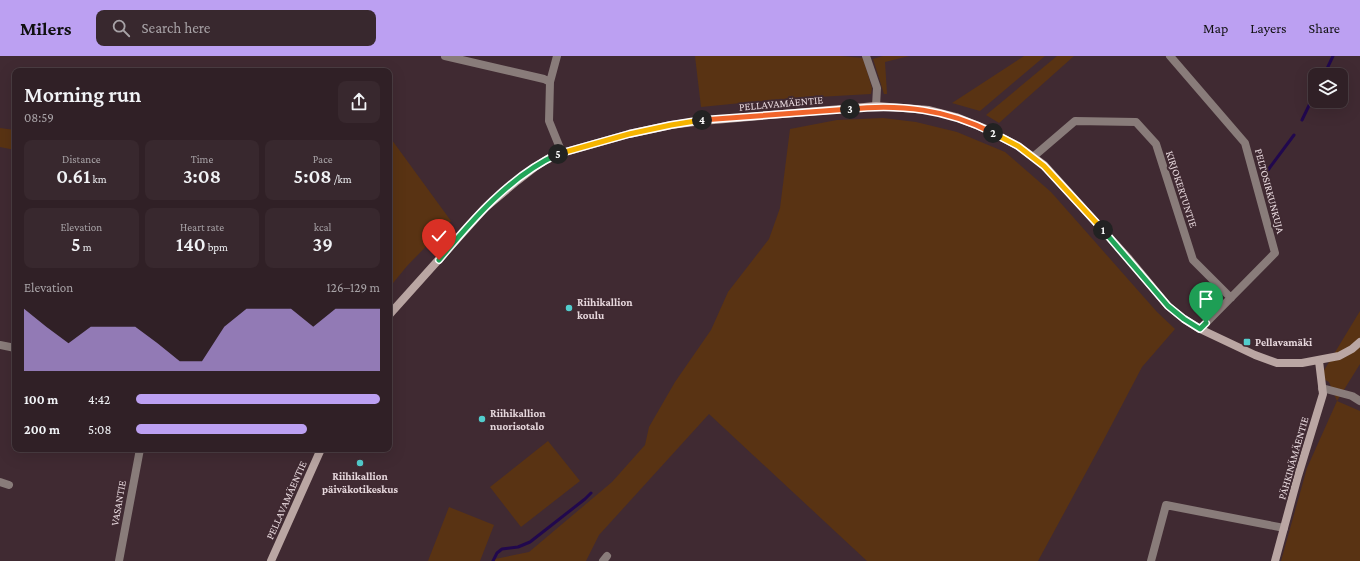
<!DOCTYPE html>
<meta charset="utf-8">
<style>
body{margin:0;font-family:"Crimson Pro",serif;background:#38282e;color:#f1f3f6;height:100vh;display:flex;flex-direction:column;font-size:15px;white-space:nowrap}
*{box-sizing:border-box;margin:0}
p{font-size:13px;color:#a8a3a7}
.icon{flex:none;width:22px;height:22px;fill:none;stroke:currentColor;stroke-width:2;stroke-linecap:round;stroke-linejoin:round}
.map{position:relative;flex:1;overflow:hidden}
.panel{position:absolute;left:12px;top:12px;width:380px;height:384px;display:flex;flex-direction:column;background:#302026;border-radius:8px;box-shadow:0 4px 16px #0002,0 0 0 1px #4b3e43}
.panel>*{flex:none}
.fabs{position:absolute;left:1308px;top:12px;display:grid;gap:8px}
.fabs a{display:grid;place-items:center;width:40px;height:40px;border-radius:8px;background:#302026;box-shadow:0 4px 16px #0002,0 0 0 1px #4b3e43;font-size:20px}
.pin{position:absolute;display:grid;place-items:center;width:34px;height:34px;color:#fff;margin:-41px -17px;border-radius:50% 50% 50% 0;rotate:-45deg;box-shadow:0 0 4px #0007}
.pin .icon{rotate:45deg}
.km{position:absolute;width:20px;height:20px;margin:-10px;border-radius:50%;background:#222;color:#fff;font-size:11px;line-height:20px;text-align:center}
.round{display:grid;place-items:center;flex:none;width:42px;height:42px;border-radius:8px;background:#38282e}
.head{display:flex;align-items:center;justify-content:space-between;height:68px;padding:0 12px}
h1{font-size:22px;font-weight:600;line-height:30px}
.metrics{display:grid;grid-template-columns:repeat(3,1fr);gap:6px;height:68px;padding:4px 12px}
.metrics div{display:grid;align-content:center;border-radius:8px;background:#38282e;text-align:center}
.metrics b{font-size:20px;font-weight:600}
.metrics small{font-size:11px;font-weight:400}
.metrics p{font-size:11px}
.chart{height:112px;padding:8px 12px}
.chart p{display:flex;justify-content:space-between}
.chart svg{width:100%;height:72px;margin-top:4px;fill:#bca0f2;opacity:.7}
ul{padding:0 12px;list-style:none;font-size:13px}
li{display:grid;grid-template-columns:64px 48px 1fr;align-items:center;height:30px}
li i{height:10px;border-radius:5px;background:#bca0f2}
header{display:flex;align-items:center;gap:24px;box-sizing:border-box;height:56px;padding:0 20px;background:#bca0f2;color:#111}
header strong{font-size:19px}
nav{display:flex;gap:22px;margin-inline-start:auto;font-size:14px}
.search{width:280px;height:36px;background:#38282e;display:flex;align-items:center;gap:10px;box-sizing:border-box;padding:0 14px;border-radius:8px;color:#a8a3a7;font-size:15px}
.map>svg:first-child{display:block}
.green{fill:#593313}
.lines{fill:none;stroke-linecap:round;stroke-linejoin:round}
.stream{stroke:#21084e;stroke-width:3}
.street{stroke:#897c7a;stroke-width:8}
.secondary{stroke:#baa6a3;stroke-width:8}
.split-1-casing{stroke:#fff;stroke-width:8}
.split-2-casing{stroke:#fff;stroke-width:8}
.split-3-casing{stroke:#fff;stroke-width:8}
.split-4-casing{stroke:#fff;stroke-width:8}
.split-5-casing{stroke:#fff;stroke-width:8}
.split-6-casing{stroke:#fff;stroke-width:8}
.split-1{stroke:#22a559;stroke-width:5}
.split-2{stroke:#f5b400;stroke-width:5}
.split-3{stroke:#f0652b;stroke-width:5}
.split-4{stroke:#f0652b;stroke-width:5}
.split-5{stroke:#f5b400;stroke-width:5}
.split-6{stroke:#22a559;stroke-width:5}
.poi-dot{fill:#52cdcd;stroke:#402a32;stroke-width:1.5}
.labels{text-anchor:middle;stroke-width:4;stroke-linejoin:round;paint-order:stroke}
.street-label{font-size:11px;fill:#e7d8dd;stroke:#402a32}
.poi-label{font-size:11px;font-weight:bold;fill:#e7d8dd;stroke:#402a32;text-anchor:start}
</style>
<header>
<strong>Milers</strong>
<div class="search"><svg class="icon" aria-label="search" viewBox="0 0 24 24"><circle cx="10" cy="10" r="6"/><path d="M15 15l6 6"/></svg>Search here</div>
<nav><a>Map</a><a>Layers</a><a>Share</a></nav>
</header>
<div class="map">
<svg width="1360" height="505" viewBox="0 0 1360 505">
<rect width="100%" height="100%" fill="#402a32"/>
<!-- green -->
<path class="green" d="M695 0H841L863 2 872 32 871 38 782 43 701 51Z
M883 0H909L885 6 887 38H884L873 3Z
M1024 0H1045L980 55 952 47Z
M1057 0H1074L999 67 986 59Z
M883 62 916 66 957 76 1005 96 1051 136 1157 256 1175 273 1142 311 1102 387 1038 505H867L709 358 599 479 586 505H494L495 503 529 496 612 426 645 389 649 371 675 326 711 274 728 236 769 183 780 152 790 73 837 64Z
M0 72 15 74V94L0 91Z
M389 80 451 165 407 210 389 232Z
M1360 255V308L1337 345 1360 355V505H1281L1307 412 1337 345 1329 326 1320 321Z
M548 385 580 425 521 471 490 431Z
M449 451 494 469 480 505H428Z"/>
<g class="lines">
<!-- stream -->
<path class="stream" d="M1324 19 1333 0
M1302 64 1315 37
M1268 114 1294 79
M493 505 497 497 502 493 518 491 530 486 585 443 591 437"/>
<!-- street -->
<path class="street" d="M445 0 544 23 550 26
M557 0 550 26 549 65 562 97
M866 0 877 32 876 50
M1170 0 1245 87 1275 197 1200 273
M1033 101 1075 65 1136 66 1156 88 1193 204 1231 242
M0 289 15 292
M1322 332 1352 340 1360 345
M0 426 9 429
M119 505 140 393
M603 505 607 500
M1151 505 1166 449 1284 472"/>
<!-- secondary -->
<path class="secondary" d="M389 259 485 152 517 125 535 111 549 102 562 97 629 78 671 69 702 65 876 50 929 54 956 61 986 73 1018 90 1044 109 1129 203 1168 250 1184 263 1200 273 1255 299 1277 307H1302L1339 300 1352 293 1360 286
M271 505 321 393
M1275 505 1298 420 1323 338 1319 305"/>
</g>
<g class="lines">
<defs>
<path id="split-1" d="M1103 174 1168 250 1184 263 1200 273 1206 267"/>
<path id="split-2" d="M993 77 1018 90 1044 110 1103 174"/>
<path id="split-3" d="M850 53C900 48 947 53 993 77"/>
<path id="split-4" d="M702 64 850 53"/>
<path id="split-5" d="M558 98 629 78 671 69 702 64"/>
<path id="split-6" d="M439 204C472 164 510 120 558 98"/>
</defs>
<!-- split-1 casing -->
<use href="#split-1" class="split-1-casing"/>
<!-- split-2 casing -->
<use href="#split-2" class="split-2-casing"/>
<!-- split-3 casing -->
<use href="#split-3" class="split-3-casing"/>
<!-- split-4 casing -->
<use href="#split-4" class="split-4-casing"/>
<!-- split-5 casing -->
<use href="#split-5" class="split-5-casing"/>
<!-- split-6 casing -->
<use href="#split-6" class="split-6-casing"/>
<!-- split-1 -->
<use href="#split-1" class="split-1"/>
<!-- split-2 -->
<use href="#split-2" class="split-2"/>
<!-- split-3 -->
<use href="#split-3" class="split-3"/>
<!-- split-4 -->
<use href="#split-4" class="split-4"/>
<!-- split-5 -->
<use href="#split-5" class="split-5"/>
<!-- split-6 -->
<use href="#split-6" class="split-6"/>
</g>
<!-- markers -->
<g class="poi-dot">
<circle cx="569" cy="252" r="4"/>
<rect x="1243" y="282" width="8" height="8" rx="2"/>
<circle cx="482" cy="363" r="4"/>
<circle cx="360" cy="407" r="4"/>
</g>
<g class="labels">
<!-- street labels -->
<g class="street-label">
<text transform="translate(781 47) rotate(-5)" y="4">PELLAVAMÄENTIE</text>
<text transform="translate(1182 133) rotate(72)" y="4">KIRJOKERTUNTIE</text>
<text transform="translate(1270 135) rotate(75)" y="4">PELTOSIRKUNKUJA</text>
<text transform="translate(1293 402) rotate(-74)" y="4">PÄHKINÄMÄENTIE</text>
<text transform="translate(286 444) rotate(-66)" y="4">PELLAVAMÄENTIE</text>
<text transform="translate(118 447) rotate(-80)" y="4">VASANTIE</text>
</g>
<!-- poi labels -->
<g class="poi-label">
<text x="577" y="250">Riihikallion<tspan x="577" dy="13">koulu</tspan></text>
<text x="1255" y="290">Pellavamäki</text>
<text x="490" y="361">Riihikallion<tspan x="490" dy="13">nuorisotalo</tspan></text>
<text x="360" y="424" text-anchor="middle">Riihikallion<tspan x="360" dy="13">päiväkotikeskus</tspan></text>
</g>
</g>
</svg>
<div class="fabs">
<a><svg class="icon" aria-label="layers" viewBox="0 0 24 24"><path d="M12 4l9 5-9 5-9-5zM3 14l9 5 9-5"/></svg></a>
</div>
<div class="pin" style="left:1206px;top:267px;background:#1e9e55"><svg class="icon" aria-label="arrive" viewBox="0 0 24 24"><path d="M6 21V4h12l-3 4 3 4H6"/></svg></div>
<div class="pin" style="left:439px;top:204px;background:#d93025"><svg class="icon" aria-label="check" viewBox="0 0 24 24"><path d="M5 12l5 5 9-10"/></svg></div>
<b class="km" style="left:1103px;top:174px">1</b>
<b class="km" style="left:993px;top:77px">2</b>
<b class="km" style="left:850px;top:53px">3</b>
<b class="km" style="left:702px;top:64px">4</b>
<b class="km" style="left:558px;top:98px">5</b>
<section class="panel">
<div class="head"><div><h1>Morning run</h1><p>08:59</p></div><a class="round"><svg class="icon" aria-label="share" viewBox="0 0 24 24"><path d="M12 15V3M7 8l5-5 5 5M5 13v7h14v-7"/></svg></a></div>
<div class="metrics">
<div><p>Distance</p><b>0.61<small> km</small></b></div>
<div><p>Time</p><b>3:08</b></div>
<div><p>Pace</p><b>5:08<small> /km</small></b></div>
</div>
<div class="metrics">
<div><p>Elevation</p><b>5<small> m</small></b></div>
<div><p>Heart rate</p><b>140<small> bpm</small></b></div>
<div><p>kcal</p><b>39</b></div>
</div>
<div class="chart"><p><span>Elevation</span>126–129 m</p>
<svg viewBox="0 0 160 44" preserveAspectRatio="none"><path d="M0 44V6L10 17L20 27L30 17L40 17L50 17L60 27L70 38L80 38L90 17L100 6L110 6L120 6L130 17L140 6L150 6L160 6V44z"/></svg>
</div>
<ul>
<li><b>100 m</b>4:42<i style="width:100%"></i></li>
<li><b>200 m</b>5:08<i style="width:70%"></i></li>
</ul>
</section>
</div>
